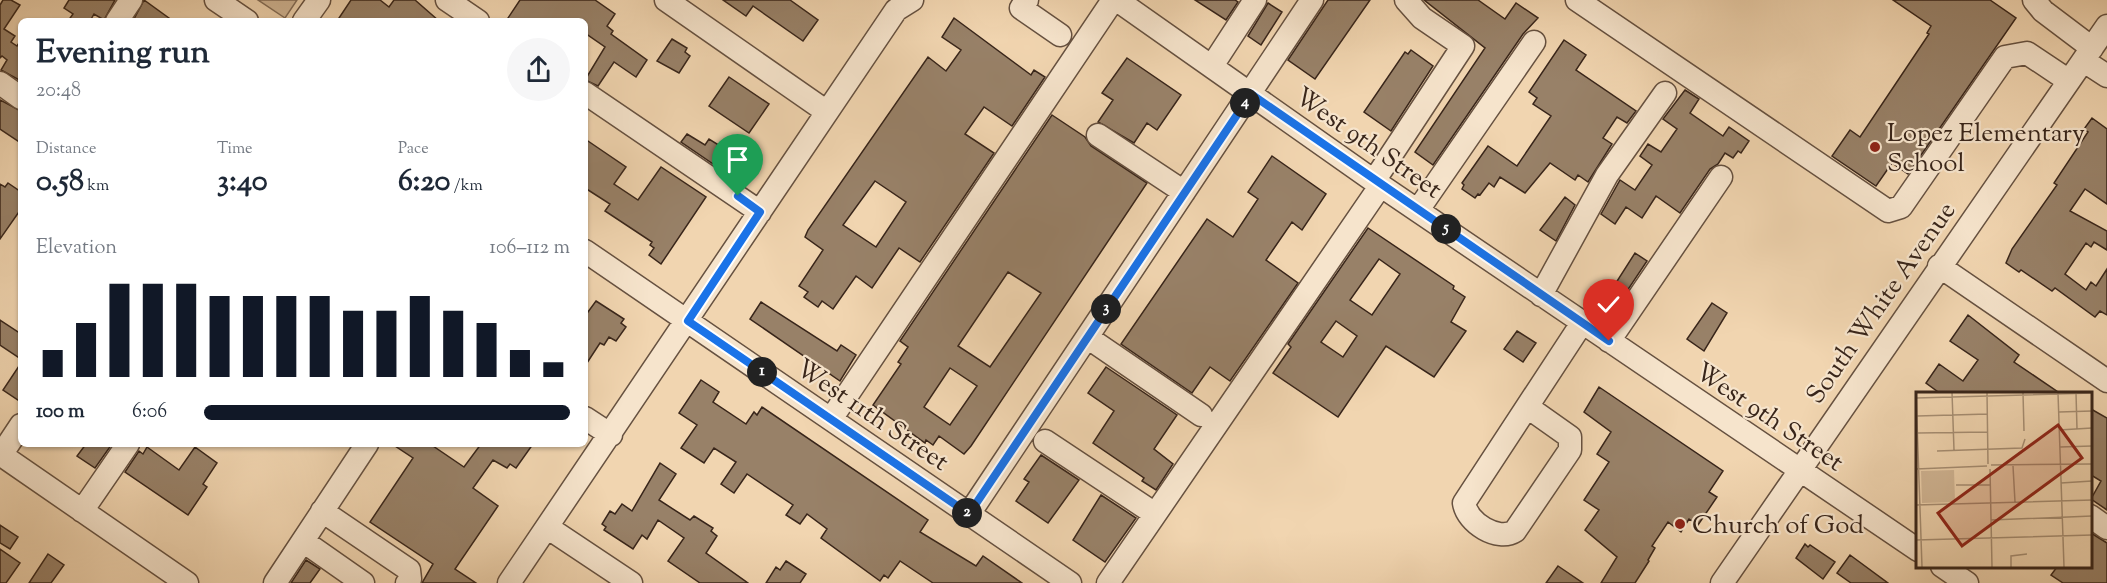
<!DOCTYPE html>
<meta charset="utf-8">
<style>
body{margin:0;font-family:"Sorts Mill Goudy",serif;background:#f6f6f7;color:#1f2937;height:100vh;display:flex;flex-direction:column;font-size:22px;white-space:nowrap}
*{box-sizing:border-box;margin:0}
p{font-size:20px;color:#747a83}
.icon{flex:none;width:33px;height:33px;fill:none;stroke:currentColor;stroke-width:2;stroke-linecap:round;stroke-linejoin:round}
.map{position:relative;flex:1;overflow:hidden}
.drawer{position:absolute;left:18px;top:18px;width:570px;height:429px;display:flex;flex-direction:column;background:#fff;border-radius:9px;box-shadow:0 2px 4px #0004}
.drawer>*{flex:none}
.pin{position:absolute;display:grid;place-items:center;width:51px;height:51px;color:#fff;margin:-62px -26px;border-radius:50% 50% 50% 0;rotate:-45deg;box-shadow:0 0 6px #0007}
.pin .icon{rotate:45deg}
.km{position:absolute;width:30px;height:30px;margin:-15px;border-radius:50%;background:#222;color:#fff;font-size:16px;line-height:30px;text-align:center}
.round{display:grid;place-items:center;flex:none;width:63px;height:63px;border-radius:32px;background:#f6f6f7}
.summary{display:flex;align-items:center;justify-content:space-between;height:102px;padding:0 18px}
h1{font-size:33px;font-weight:700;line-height:45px}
.stats{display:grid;grid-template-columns:repeat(3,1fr);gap:9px;height:102px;padding:6px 18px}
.stats div{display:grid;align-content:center}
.stats b{font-size:30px;font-weight:700}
.stats small{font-size:16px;font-weight:400}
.stats p{font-size:16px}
.chart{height:168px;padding:12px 18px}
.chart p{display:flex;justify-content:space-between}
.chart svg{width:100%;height:108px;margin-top:6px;stroke:#111827;stroke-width:6}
ul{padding:0 18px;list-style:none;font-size:20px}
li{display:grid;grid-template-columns:96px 72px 1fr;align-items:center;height:45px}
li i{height:15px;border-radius:8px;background:#111827}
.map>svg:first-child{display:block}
.park{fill:#d2b796;stroke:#856e58;stroke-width:1.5}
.building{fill:#988168;stroke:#38251a;stroke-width:1.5;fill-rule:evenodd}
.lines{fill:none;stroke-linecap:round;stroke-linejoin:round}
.minor-casing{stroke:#665140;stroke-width:25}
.minor{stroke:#f6e4cc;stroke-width:22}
.route-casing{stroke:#fff;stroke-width:12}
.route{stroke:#1a73e8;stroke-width:8}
.poi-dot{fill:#8f2418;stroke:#f6e4cc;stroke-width:2}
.labels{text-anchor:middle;stroke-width:4.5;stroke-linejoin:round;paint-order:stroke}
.poi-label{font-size:26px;fill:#38251a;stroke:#f6e4cc;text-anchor:start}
.street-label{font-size:26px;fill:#38251a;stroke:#f6e4cc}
.inset-road{fill:none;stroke:#a78f74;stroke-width:1.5}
.view{fill:#8f2418;fill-opacity:0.15;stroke:#8f2418;stroke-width:3}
.inset-edge{fill:none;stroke:#38251a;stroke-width:3}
</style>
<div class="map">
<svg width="2107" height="583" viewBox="0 0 2107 583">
<rect width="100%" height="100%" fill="#f1d5b0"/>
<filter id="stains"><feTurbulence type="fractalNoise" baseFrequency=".00333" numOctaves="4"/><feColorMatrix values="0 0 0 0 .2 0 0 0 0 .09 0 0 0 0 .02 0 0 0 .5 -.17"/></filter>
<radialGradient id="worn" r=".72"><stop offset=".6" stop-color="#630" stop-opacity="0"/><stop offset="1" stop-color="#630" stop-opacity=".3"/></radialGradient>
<!-- park -->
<path class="park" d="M258 0H297L285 18Z"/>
<!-- building -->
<path class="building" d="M3 0H11L20 5 4 29 15 36 11 42 17 46 21 40V81L1 70 7 60 2 56 0 58V5Z
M69 0H115L104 20 94 14 90 21H68L73 14 64 8Z
M144 0 173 21H133Z
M351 0H380L389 7 394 0H415L439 21H337Z
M520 0H595L615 14 607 26 613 31 611 34 647 60 636 77 614 62 598 86 585 80 605 47 585 33V21H506Z
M723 0H790L818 20 803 41 753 6 746 16Z
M1195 0H1235L1238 2 1226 20Z
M1328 0H1370L1315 79 1288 60Z
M1424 0H1478L1505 19 1516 3 1538 18 1523 34 1433 165 1415 152 1485 48Z
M1893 0H1990L2016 18 1908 174 1892 163 1876 186 1832 156 1850 130 1860 137 1929 34 1927 33 1931 26Z
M1268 3 1282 12 1261 45 1248 36Z
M954 18 1031 75 1034 70 1045 77 1012 126 984 107 965 134 994 153 920 262 899 248 872 288 856 276 833 309 822 301 818 307 804 297 808 292 799 286 823 250 805 237 808 230 928 57 946 71 961 50 942 37ZM875 181 906 202 876 247 843 225Z
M672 39 687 48 685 52 690 56 679 73 657 61Z
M1564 40 1586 55 1576 70 1636 111 1627 123 1617 117 1603 138 1612 144 1588 182 1578 175 1575 180 1550 163 1525 193 1500 177 1494 187 1489 183 1480 195 1478 194 1475 198 1462 189 1464 185 1462 183 1488 146 1517 166 1551 116 1533 104 1537 98 1529 92Z
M1411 50 1433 66 1391 131 1364 112 1405 52 1408 54Z
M1127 58 1181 95 1157 130 1147 123 1134 143 1098 122 1113 100 1102 93Z
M729 77 769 104 749 133 709 106Z
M1685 90 1699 99 1690 113 1723 136 1729 127 1749 141 1741 153 1738 151 1733 158 1725 153 1718 164 1710 169 1680 213 1656 196 1642 218 1626 207 1615 224 1601 214 1620 180 1635 190 1652 165 1640 156 1648 144 1661 152 1677 129 1663 119Z
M0 100 21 111V143L0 129Z
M1052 115 1085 137 1091 146 1147 183 971 446 964 454 939 436 933 445 926 440 925 443 873 405 901 364 898 362 908 347 900 341ZM1008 272 1041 293 990 367 958 346ZM950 368 977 386 950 425 924 407Z
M2092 118 2107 129V204L2085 189 2070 211 2107 231V250L2094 242 2091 247 2086 243 2065 274 2086 290 2091 282 2096 286 2107 269V315L2100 311 2095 317 2055 288 2052 291 2021 270 2019 272 2006 263 2012 249 2057 185 2054 183 2088 132 2084 129Z
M687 134 705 145 709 139 733 154 722 170 681 142Z
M585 139 626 167 614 184 638 200 661 167 706 197 661 264 649 255 654 248 650 245 652 242 605 211 610 204 585 188Z
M1272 156 1326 194 1302 230 1292 222 1266 260 1298 283 1230 381 1210 367 1192 393 1121 344 1207 219 1233 237 1258 199 1248 192Z
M8 183 21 192V209L0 239V184L5 187Z
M1565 197 1575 205 1556 241 1540 230Z
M1368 228 1454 286 1453 289 1465 297 1451 322 1466 331 1434 377 1386 346 1338 417 1273 373 1291 347 1288 344ZM1379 259 1400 274 1372 315 1350 300ZM1336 321 1357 336 1343 357 1321 342Z
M1635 253 1647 261 1623 297 1612 289Z
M596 301 624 319 621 323 626 327 616 341 609 337 604 345 600 343 585 366V316Z
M761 302 837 351 841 345 856 355 840 381 750 319Z
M1712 303 1727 313 1704 351 1687 339Z
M1968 315 2019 355 2014 362 2061 394H1941L1926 383 1939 364 1963 381 1978 360 1950 341Z
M0 320 21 334V359L0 345Z
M1517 331 1536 343 1523 362 1504 349Z
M21 363V402L3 390Z
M1106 367 1177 415 1154 449 1173 464 1156 490 1142 481 1144 478 1093 443 1114 411 1088 393Z
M701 380 719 392 713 402 746 424 754 412 757 415 762 407 928 520 920 532 976 566 983 556 1022 583H933L900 561 888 578 884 575 880 581 821 538 827 529 807 514 800 524 786 515 793 505 747 474 734 493 721 484 736 462 714 448 704 463 681 448 697 425 679 413Z
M1599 387 1723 471 1709 492 1717 497 1698 525 1689 519 1681 532 1668 522 1652 546 1655 548 1648 560 1649 561 1635 583H1601L1617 557 1585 530 1599 510 1584 500 1609 462 1597 454 1611 432 1584 412Z
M2091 409 2107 418V510L2091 499 2101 481 2091 475Z
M86 444H112L95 468 77 456Z
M392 444H430L464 467 481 444H533L516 468 510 464 507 468 493 460 473 488 498 506 455 569 476 583H422L433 564 370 522 413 458Z
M147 447 179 470 195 447 217 463 203 484 207 487 188 515 125 472 139 451 143 454Z
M1041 455 1079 480 1048 523 1016 501 1029 482 1024 479Z
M660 463 676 474 659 500 690 520 694 516 713 528 711 531 717 536 706 553 748 583H700L668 561 684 538 658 520 647 539 642 535 633 549 604 530 606 527 602 524 610 511 615 514 622 504 632 511Z
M1101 495 1136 518 1105 562 1073 540Z
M0 525 18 537 10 549 0 543Z
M2091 533 2107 543V583H2063L2051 575 2057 567H2091Z
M1805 544 1808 547 1810 545 1835 562 1823 579 1796 558Z
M0 549 20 563 6 583H0Z
M48 554 64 565 51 583H29Z
M1850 555 1888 583H1851L1837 573Z
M306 560 320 569 310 583H291Z
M786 561 806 574 800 583H766L776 567 780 570Z
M1558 566 1583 583H1546Z"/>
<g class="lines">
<defs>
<path id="minor" d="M216 0 247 21
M447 0 478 21
M666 0 827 112
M1027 0 1021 8 1060 35
M1117 0 1374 181 1918 550
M1577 0 1888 211 1901 207 2005 57 2027 53 2069 81
M2034 0 2043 11 2092 48
M117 21 131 0
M304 21 319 0
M2084 61 2107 76
M1212 66 1255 0
M0 83 21 98
M585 93 760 212
M1098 135 1184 192
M1374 181 1463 46 1422 18 1406 0
M1418 210 1534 42
M585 251 1070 583
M1939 266 2107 381
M1541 295 1607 175 1665 93
M1087 337 1201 415
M1609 341 1721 177
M1529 408 1570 437V450L1515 531C1498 542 1467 523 1464 503L1582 323
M585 418 611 435
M831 419 1113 0
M1045 441 1155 514
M0 454 187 583
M1 455 21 425
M82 511 128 444
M322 511 409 570 410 579 407 583
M969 514 1312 0
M2090 516 2107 528
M547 527 631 583
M303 541 363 583
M1942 566 1967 583
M275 583 367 444
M509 583 896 10 912 0
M1108 583 1381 185
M1722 583 2107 26"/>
</defs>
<!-- minor casing -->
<use href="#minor" class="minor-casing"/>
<!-- minor -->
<use href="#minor" class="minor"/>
</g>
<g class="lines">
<defs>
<path id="route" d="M738 196 760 212 688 321 969 514 1251 94 1609 341"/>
</defs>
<!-- route casing -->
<use href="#route" class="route-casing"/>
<!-- route -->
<use href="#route" class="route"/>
</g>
<!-- markers -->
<g class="poi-dot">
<circle cx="1875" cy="147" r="6"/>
<circle cx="1680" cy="524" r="6"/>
</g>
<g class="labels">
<!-- poi labels -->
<g class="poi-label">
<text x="1887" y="141">Lopez Elementary<tspan x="1887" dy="30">School</tspan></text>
<text x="1692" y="533">Church of God</text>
</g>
<!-- street labels -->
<g class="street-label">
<text transform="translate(1369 142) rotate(35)" y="9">West 9th Street</text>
<text transform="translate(1880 302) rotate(-55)" y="9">South White Avenue</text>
<text transform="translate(873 414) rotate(34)" y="9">West 11th Street</text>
<text transform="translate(1770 416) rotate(34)" y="9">West 9th Street</text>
</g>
</g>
<!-- overview -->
<g transform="translate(1916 392)">
<rect width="176" height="176" fill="#f1d5b0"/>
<path d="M38 78 39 110 6 111 5 79Z" fill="#d2b796"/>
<path class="inset-road" d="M0 0 6 175M36 0 38 58M71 0 72 72M107 1 108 39M142 1 148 175M160 1 161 37M0 6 176 1M143 20 176 19M1 24 72 22M143 38 176 36M2 41 72 40M144 55 176 54M21 59 106 56 109 47M75 73 176 72M97 74 99 110M0 77 71 74M74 77 76 175M145 91 176 89M40 93H74M0 113 176 108M75 128 176 124M0 148 176 143M95 175V164L111 162"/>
<path class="view" d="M142 33 166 66 46 154 22 121Z"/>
<rect width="176" height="176" class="inset-edge"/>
</g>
<rect width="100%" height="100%" filter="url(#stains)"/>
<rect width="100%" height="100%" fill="url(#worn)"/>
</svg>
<div class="pin" style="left:738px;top:196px;background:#1e9e55"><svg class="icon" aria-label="arrive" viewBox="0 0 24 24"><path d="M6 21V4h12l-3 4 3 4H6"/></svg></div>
<div class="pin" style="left:1609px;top:341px;background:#d93025"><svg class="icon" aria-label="check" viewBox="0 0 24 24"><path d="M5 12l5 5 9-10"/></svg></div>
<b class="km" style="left:762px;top:372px">1</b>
<b class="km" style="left:967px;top:513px">2</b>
<b class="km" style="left:1106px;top:309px">3</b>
<b class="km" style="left:1245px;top:103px">4</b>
<b class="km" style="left:1446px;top:229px">5</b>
<section class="drawer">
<div class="summary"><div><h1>Evening run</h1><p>20:48</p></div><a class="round"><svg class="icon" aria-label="share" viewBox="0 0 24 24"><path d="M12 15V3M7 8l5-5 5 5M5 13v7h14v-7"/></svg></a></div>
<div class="stats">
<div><p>Distance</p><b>0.58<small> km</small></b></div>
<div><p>Time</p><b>3:40</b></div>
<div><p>Pace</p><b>6:20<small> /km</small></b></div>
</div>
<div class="chart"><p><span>Elevation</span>106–112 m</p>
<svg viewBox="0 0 160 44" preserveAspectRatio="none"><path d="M5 44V33M15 44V22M25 44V6M35 44V6M45 44V6M55 44V11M65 44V11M75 44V11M85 44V11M95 44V17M105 44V17M115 44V11M125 44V17M135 44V22M145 44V33M155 44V38"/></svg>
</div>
<ul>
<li><b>100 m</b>6:06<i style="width:100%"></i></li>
</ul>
</section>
</div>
